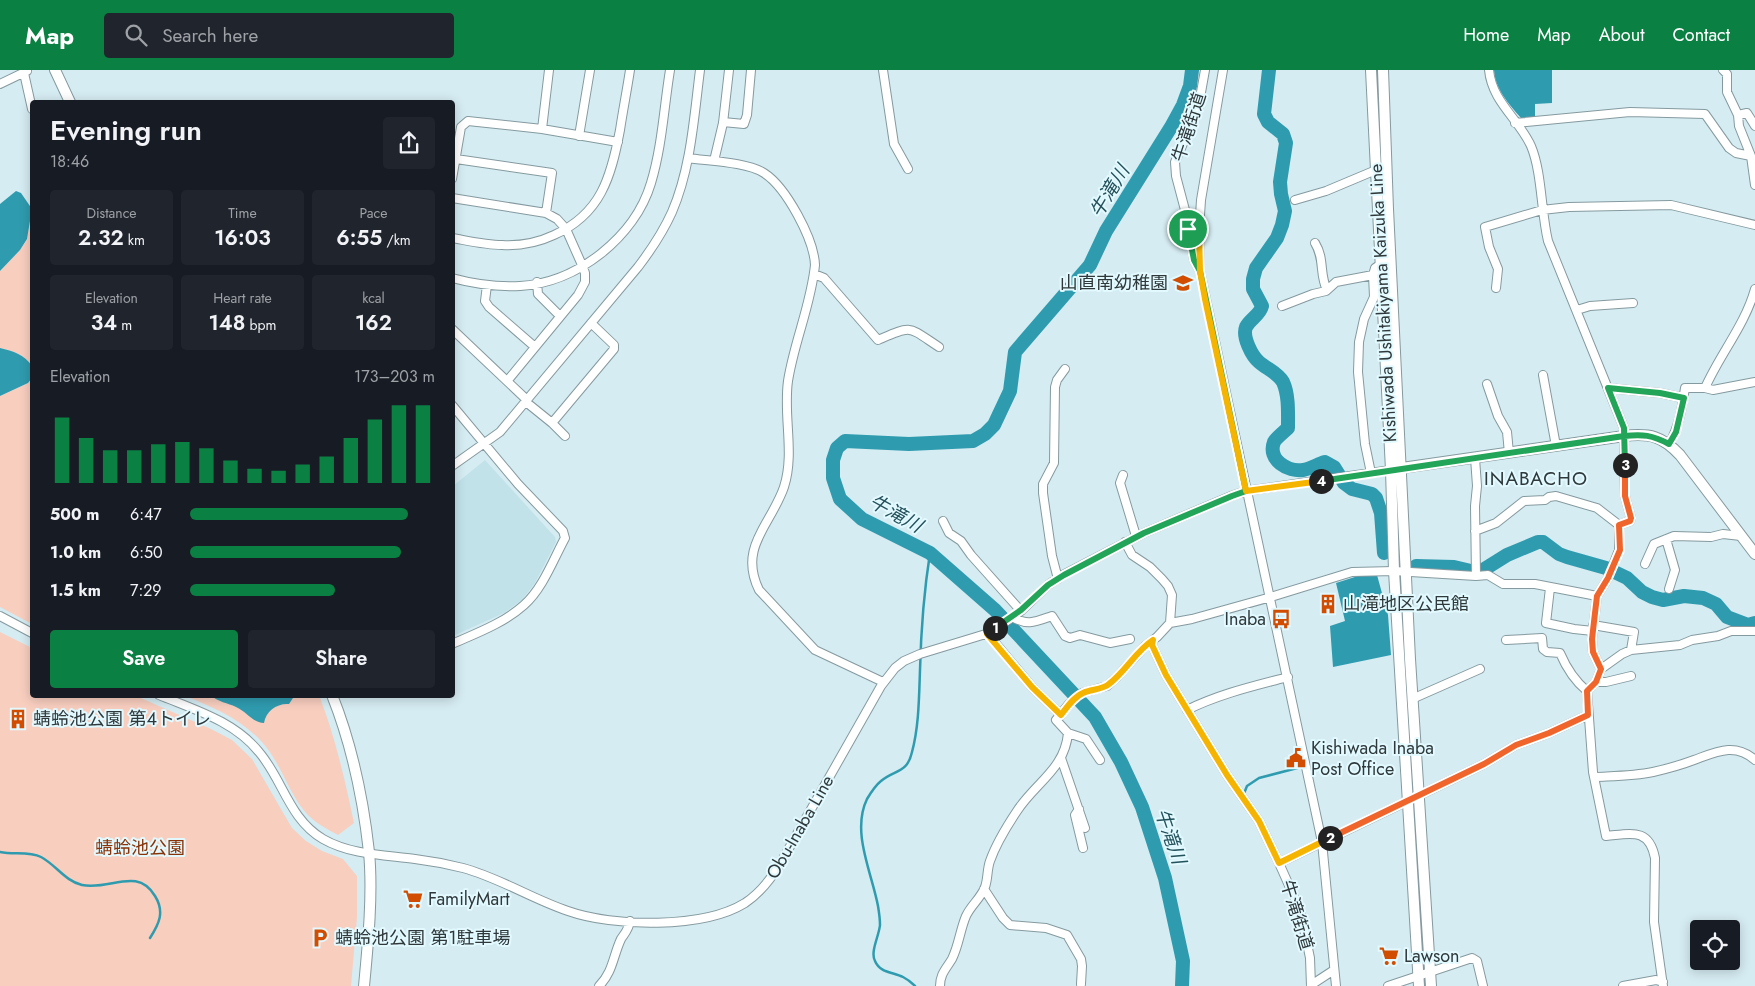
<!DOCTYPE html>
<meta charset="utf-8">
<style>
body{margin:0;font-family:Jost,"Noto Sans JP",sans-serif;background:#20242c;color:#f1f3f6;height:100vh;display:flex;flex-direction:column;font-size:19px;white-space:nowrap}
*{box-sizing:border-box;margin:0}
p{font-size:16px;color:#9ea1a6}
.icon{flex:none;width:28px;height:28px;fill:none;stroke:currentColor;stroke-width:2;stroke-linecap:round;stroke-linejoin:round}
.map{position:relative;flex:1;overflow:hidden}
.side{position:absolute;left:30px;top:30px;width:425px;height:598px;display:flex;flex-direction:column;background:#171b24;border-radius:5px;box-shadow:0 2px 12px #0003}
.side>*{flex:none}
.controls{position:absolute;left:1690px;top:850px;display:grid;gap:10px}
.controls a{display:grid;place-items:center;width:50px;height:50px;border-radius:5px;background:#171b24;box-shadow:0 2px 12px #0003;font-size:25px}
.pin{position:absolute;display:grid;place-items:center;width:42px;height:42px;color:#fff;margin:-21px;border:2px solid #fff;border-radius:50%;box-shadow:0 1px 5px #0007}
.km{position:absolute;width:25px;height:25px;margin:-12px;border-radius:50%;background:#222;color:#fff;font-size:14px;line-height:25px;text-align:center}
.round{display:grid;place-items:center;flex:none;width:52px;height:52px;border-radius:5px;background:#20242c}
.overview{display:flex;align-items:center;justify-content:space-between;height:85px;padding:0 20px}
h1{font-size:28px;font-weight:600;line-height:38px}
.stats{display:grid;grid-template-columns:repeat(3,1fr);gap:8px;height:85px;padding:5px 20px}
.stats div{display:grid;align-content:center;border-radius:5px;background:#20242c;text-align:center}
.stats b{font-size:21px;font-weight:600}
.stats small{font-size:14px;font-weight:400}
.stats p{font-size:14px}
.chart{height:140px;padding:10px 20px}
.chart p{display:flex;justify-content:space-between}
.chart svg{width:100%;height:90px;margin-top:5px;stroke:#0b8043;stroke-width:6}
.cta{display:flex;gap:10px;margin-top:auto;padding:10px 20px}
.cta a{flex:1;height:58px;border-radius:5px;background:#0b8043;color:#fff;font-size:20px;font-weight:600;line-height:58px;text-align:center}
.cta a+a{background:#20242c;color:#f1f3f6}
ul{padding:0 20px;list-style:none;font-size:16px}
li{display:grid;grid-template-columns:80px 60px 1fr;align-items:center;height:38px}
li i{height:12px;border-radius:6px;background:#0b8043}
header{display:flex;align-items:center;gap:30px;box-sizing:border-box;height:70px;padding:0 25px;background:#0b8043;color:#fff}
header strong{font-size:24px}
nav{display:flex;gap:28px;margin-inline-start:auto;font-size:18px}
.search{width:350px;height:45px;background:#20242c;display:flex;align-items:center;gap:12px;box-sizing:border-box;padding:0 18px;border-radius:5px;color:#9ea1a6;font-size:19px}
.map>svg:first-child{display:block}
.built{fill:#c2e2ea}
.green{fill:#f8cebf}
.water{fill:#2f9baf}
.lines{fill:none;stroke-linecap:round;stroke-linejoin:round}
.stream{stroke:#2f9baf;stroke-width:2.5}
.river{stroke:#2f9baf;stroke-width:14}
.minor-casing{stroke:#859a9f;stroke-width:10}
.major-casing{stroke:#859a9f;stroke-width:12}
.minor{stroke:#fff;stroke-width:8}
.major{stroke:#fff;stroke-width:10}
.split-1-casing{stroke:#fff;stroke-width:10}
.split-2-casing{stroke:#fff;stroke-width:10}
.split-3-casing{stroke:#fff;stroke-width:10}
.split-4-casing{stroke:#fff;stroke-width:10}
.split-5-casing{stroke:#fff;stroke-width:10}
.split-1{stroke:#22a559;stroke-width:6}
.split-2{stroke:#f5b400;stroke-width:6}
.split-3{stroke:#f0652b;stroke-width:6}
.split-4{stroke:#22a559;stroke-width:6}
.split-5{stroke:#f5b400;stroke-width:6}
.labels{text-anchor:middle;stroke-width:4;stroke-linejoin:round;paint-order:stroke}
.street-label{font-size:18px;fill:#2f383a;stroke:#e2faff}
.poi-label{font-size:18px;fill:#2f383a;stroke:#e2faff;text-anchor:start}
.park-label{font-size:18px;fill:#893207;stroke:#e2faff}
.water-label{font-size:19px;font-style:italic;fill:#26525c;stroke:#e2faff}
.neighbourhood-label{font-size:19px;letter-spacing:1px;fill:#2f383a;stroke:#e2faff}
</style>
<header>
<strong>Map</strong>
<div class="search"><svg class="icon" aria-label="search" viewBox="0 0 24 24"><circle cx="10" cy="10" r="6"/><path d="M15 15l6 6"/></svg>Search here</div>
<nav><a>Home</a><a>Map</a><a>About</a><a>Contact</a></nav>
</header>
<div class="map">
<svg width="1755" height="916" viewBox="0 0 1755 916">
<rect width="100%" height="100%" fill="#d5ecf2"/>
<!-- built -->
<path class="built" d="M485 390 555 467 556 472 535 513 522 530 504 543 453 566V416Z"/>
<!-- green -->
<path class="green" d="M32 139V296C25 285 13 281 0 278V201L20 180 27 170Z
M32 308V554L0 537V326L28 313Z
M0 562 32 578V625H134L211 659 232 670 252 689 292 758 306 771 322 781 343 789 357 806V847L351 916H0Z
M183 625H319C335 666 345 710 354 753L338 765C327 759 315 753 306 743 288 722 281 693 262 672 240 648 212 637 183 625Z"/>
<!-- water -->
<path class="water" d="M1494 0H1552V33L1535 34V47L1521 48C1509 34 1495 19 1494 0Z
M16 121 21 123 32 139 27 169 20 180 0 201V134Z
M0 278C13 281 25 285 32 296V308L28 313 0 326Z
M1377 505 1388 545 1391 585 1333 597 1330 556 1345 551 1336 513 1358 506Z
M210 625H293V628L289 634C277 633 266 641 264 653 253 653 247 642 236 637 228 633 218 632 210 625Z"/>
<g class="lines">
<!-- stream -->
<path class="stream" d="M1243 726 1247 716 1259 708 1305 696
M0 782C13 785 29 781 41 787 56 795 65 811 82 815 110 821 137 796 155 826 165 842 159 854 150 868
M915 916C912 913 907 909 903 907 893 902 880 903 875 891 870 882 879 866 880 855 880 849 879 842 878 836 872 803 851 762 867 729 870 724 876 715 881 711 895 699 907 704 912 682 919 656 919 627 920 600 921 561 924 521 930 483"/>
<!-- river -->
<path class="river" d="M1269 0 1264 44 1268 52 1283 64 1286 73 1280 112 1281 124 1285 141 1282 155 1277 168 1256 198 1253 209V219L1262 236C1260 245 1250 249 1246 257 1242 267 1252 286 1259 292 1267 299 1278 303 1283 312 1289 325 1288 343 1288 358 1284 362 1276 368 1274 372 1267 390 1288 402 1303 400 1310 399 1318 394 1325 392L1334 397 1344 413 1352 419 1372 424 1376 428 1381 443 1384 483
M1416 496 1454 497 1475 502 1483 500 1507 485 1538 472H1543L1559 484 1567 487 1606 498 1627 508 1642 522 1652 527 1663 530 1684 526 1703 528 1716 534 1727 547 1748 555 1755 553
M1182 916 1183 891 1165 808 1142 737 1121 692 1095 647 995 540 930 483 862 449 840 429 833 408V390L837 378 845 371 909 374 973 371 985 364 994 355 1010 321 1015 282 1090 195 1106 161 1171 57 1183 35 1190 16 1192 0"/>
<defs>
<path id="minor" d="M883 0 894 74 908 99
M1223 0 1201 130 1199 160 1200 201 1322 772 1336 916
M1489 0C1492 32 1519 49 1531 76 1542 102 1541 142 1548 171L1624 358 1625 426 1631 448 1630 451 1619 455V480L1608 508 1597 526 1595 543 1592 569 1593 582 1601 599
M1723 0 1727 4V22L1738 45 1747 43 1755 56
M24 3 32 39
M0 14 27 1
M1738 45 1739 56 1751 86
M723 52 744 54 747 45 751 0
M1515 53 1630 42 1705 44 1729 78 1736 83 1751 86 1755 115
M542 59 549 0
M579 66 590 0
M688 88C708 91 747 92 764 103 786 117 814 169 815 195 811 235 794 272 788 311 783 346 795 383 784 417 771 455 738 477 759 520L815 580 883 612
M456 89 552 103 546 143
M714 91 723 53 729 0
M452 109 461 57 468 51 542 59 618 72
M452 128 546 143 557 149 566 159 582 195 585 203V212L578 225 508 310
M1295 130 1326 121 1376 100
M452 168C469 171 486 175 502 175 520 176 537 173 554 165 601 144 611 107 620 60 623 40 627 20 630 0
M1315 173C1325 189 1319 204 1327 220
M1199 199 1194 190 1185 140 1176 106 1175 92 1198 39 1205 0
M814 204 824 208 878 270C913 255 907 256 939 277
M452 208C474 214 498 217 520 216 577 213 635 167 651 113 662 77 664 37 670 0
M537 212 538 224 560 246
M487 215 485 231 489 237 535 277
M1496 218 1498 199 1489 177 1485 157 1542 140 1569 137 1671 135 1755 155
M1282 236 1313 224 1326 221 1336 212 1373 205 1375 198 1381 194
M1577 240 1590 236 1633 233
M452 259 527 330
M1543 305 1556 376
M1487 314 1498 346 1507 362 1509 383
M1608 318 1660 323 1684 328
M1705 318 1713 320 1755 312
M526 332 552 353 565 366
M452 335 518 414 563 461 565 468C553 490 543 518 524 535 504 553 477 563 452 574
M552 353 614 279V275L591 253
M1669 374C1679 357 1682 338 1685 318H1705C1720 284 1745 255 1755 219
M1475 388 1477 416 1475 436 1476 506
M452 396 500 362 638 197C651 180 663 162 672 142 691 98 694 47 700 0
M1371 403 1365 374 1358 302 1359 272 1364 249 1374 227 1373 205
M1123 405 1120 413 1136 466
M943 451 949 463 961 471 971 485 1021 541
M1475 461 1496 453 1524 431 1545 430 1549 427 1556 426 1597 438 1619 455
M1666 469 1675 500 1669 519
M1645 494 1654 474 1674 466 1711 467 1723 464 1741 466
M1058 509 1052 486 1043 423V414L1054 393 1055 317 1057 310 1065 299
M1550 518 1546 553 1574 559 1593 561
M0 546 32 563
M1012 547C1028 556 1035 552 1052 546L1065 566 1070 568 1080 565 1110 573 1130 569
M1170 553 1192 549 1271 527 1352 502 1394 501 1476 506 1488 505 1503 514H1535L1597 526
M1593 555 1634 562 1631 580
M987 563 1032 617 1061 645
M1153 570 1152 575 1166 605 1227 705 1259 751 1279 793 1300 840 1310 888 1311 916
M1506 570 1542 568 1543 579 1547 582 1560 583C1566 597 1576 612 1587 621
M1596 612H1606L1631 606
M159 625C195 640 234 651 259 682 283 710 289 749 323 769 351 785 385 785 415 789 431 791 447 794 463 798 500 808 532 829 568 841 613 857 703 859 745 833 760 823 771 809 780 794L881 616 895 598 904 591 920 584 989 563 1021 541 1048 515 1063 505 1144 463 1231 426 1246 421 1391 400
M1412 629 1480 599
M1187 640C1219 624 1254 616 1288 607
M1068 663 1086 669 1100 690
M1061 688 1085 758
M1595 707C1614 706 1634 706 1653 702 1666 699 1681 695 1694 690 1716 682 1735 672 1755 690
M1079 739 1075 745 1083 778
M1279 793 1484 694 1516 675 1549 663 1588 645
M984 819 1003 848 1010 855 1046 858 1067 865 1081 889 1082 896 1081 914
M1311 915 1334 900
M599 916C613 902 613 886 621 869 625 863 629 859 630 851
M940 916C940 904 946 899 952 889 959 875 960 860 966 846 971 835 981 828 985 817 988 809 987 799 990 791 996 774 1007 756 1017 741 1035 713 1065 699 1068 663L1056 650 1069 634 1082 623 1107 616 1117 607 1145 576 1157 567 1170 553 1172 525 1168 516 1162 509 1150 497 1132 485 1125 472
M1388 916 1472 888 1477 891 1483 916
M1623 916 1656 910 1663 912
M1663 916 1654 852 1655 788C1649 757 1630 764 1606 766L1593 702 1587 621 1596 612 1601 599 1622 584 1631 580 1680 575 1692 570 1718 566 1731 561H1755"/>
<path id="major" d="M55 0 70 32
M1371 0 1391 400 1394 501 1419 916
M1383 0 1388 139 1410 589 1431 916
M1395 399 1624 366C1650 363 1662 366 1680 385L1755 484
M332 625C352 675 363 728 369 782 373 824 368 874 364 916"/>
</defs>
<!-- minor casing -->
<use href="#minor" class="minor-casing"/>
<!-- major casing -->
<use href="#major" class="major-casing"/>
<!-- minor -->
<use href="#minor" class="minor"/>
<!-- major -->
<use href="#major" class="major"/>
</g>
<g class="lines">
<defs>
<path id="split-1" d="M995 558 1021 540 1048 515 1064 505 1144 463 1232 426 1246 421 1200 201 1194 190 1188 159"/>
<path id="split-2" d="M995 558 987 564 1032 617 1061 645C1067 637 1074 627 1083 623 1091 619 1102 620 1109 614 1126 601 1136 581 1153 570L1152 575 1166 605 1227 705 1259 751 1279 793 1330 768"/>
<path id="split-3" d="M1330 768 1484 694 1516 675 1549 663 1588 645 1587 621 1596 612 1601 599 1593 582 1592 569 1595 543 1597 526 1608 508 1620 480 1619 455 1630 451 1631 448 1625 426V395"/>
<path id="split-4" d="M1321 411 1624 366C1643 364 1652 365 1669 374L1676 362 1684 328 1660 323 1608 318 1624 358 1625 395"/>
<path id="split-5" d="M1188 159 1199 160 1200 201 1205 229 1246 421 1321 411"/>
</defs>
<!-- split-1 casing -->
<use href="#split-1" class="split-1-casing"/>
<!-- split-2 casing -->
<use href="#split-2" class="split-2-casing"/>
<!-- split-3 casing -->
<use href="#split-3" class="split-3-casing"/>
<!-- split-4 casing -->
<use href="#split-4" class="split-4-casing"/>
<!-- split-5 casing -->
<use href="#split-5" class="split-5-casing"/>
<!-- split-1 -->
<use href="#split-1" class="split-1"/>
<!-- split-2 -->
<use href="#split-2" class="split-2"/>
<!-- split-3 -->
<use href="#split-3" class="split-3"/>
<!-- split-4 -->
<use href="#split-4" class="split-4"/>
<!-- split-5 -->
<use href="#split-5" class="split-5"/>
</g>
<!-- icons -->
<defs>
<symbol id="school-bare" viewBox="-9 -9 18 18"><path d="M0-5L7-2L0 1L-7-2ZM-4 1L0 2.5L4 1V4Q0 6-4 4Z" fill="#d14d02" stroke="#e2faff" stroke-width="2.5" paint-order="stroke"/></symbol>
<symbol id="building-bare" viewBox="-9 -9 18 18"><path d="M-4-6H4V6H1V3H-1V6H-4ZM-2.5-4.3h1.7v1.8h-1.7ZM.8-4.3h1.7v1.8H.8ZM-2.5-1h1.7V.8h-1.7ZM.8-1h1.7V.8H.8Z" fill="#d14d02" stroke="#e2faff" stroke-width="2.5" paint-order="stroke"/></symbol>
<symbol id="bus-bare" viewBox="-9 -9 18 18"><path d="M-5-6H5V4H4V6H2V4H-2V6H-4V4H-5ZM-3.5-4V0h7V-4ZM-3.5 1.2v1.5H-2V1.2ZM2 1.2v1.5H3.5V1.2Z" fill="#d14d02" stroke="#e2faff" stroke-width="2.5" paint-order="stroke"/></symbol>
<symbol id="civic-bare" viewBox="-9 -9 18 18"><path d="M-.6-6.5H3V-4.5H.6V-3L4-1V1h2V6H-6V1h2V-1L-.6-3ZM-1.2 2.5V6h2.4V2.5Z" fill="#d14d02" stroke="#e2faff" stroke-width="2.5" paint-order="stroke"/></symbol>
<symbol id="supermarket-bare" viewBox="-9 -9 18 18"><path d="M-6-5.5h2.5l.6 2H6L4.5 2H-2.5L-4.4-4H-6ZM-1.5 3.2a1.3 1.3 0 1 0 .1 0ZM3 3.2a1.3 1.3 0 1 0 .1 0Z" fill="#d14d02" stroke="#e2faff" stroke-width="2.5" paint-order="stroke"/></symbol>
<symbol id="parking-bare" viewBox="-9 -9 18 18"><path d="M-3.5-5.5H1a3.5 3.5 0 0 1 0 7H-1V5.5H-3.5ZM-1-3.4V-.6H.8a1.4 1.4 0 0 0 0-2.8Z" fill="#d14d02" stroke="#e2faff" stroke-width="2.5" paint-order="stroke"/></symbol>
</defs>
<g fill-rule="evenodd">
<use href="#school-bare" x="1169" y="199" width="28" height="28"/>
<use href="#building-bare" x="1314" y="520" width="28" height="28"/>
<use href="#bus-bare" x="1267" y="535" width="28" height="28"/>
<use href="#building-bare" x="4" y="635" width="28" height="28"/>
<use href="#civic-bare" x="1282" y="674" width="28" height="28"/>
<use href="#supermarket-bare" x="399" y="815" width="28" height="28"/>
<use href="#parking-bare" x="306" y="854" width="28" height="28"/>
<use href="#supermarket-bare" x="1375" y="872" width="28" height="28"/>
</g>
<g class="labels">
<!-- street labels -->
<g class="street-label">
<text transform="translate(1189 57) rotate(-72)" y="6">牛滝街道</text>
<text transform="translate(1383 233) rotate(-93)" y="6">Kishiwada Ushitakiyama Kaizuka Line</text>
<text transform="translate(800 757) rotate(-60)" y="6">Obu-Inaba Line</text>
<text transform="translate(1297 845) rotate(73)" y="6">牛滝街道</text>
</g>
<!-- poi labels -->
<g class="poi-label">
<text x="1168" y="219" text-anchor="end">山直南幼稚園</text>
<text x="1343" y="540">山滝地区公民館</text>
<text x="1266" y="555" text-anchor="end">Inaba</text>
<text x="33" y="655">蜻蛉池公園 第4トイレ</text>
<text x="1311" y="684">Kishiwada Inaba<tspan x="1311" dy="21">Post Office</tspan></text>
<text x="428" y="835">FamilyMart</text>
<text x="335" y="874">蜻蛉池公園 第1駐車場</text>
<text x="1404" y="892">Lawson</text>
</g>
<!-- park labels -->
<g class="park-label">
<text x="140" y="784">蜻蛉池公園</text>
</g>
<!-- water labels -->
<g class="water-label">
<text transform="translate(1109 121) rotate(-59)" y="7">牛滝川</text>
<text transform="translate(896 443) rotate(29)" y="7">牛滝川</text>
<text transform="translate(1171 766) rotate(71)" y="7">牛滝川</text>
</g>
<!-- neighbourhood labels -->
<g class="neighbourhood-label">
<text x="1536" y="415">INABACHO</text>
</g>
</g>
</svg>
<div class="controls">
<a><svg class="icon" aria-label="locate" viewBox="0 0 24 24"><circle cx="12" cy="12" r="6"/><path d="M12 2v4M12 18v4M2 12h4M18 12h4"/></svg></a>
</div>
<div class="pin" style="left:1188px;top:159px;background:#1e9e55"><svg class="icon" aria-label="arrive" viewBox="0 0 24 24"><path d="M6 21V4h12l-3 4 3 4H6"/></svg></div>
<b class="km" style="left:995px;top:558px">1</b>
<b class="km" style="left:1330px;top:768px">2</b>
<b class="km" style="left:1625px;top:395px">3</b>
<b class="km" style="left:1321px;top:411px">4</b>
<section class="side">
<div class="overview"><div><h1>Evening run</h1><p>18:46</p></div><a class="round"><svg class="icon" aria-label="share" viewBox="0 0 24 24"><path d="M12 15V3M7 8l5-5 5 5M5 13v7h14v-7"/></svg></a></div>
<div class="stats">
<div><p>Distance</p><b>2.32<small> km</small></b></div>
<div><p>Time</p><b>16:03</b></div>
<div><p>Pace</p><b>6:55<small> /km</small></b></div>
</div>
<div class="stats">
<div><p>Elevation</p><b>34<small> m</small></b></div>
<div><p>Heart rate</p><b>148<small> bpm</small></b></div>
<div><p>kcal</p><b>162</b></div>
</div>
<div class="chart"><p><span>Elevation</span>173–203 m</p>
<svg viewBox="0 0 160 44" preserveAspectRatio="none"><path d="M5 44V12M15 44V22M25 44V28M35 44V28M45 44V25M55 44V24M65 44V27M75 44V33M85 44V37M95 44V38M105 44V35M115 44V31M125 44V22M135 44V13M145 44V6M155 44V6"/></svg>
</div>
<ul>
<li><b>500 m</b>6:47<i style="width:89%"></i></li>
<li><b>1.0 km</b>6:50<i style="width:86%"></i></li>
<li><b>1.5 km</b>7:29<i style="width:59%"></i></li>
</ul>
<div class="cta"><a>Save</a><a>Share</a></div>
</section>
</div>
